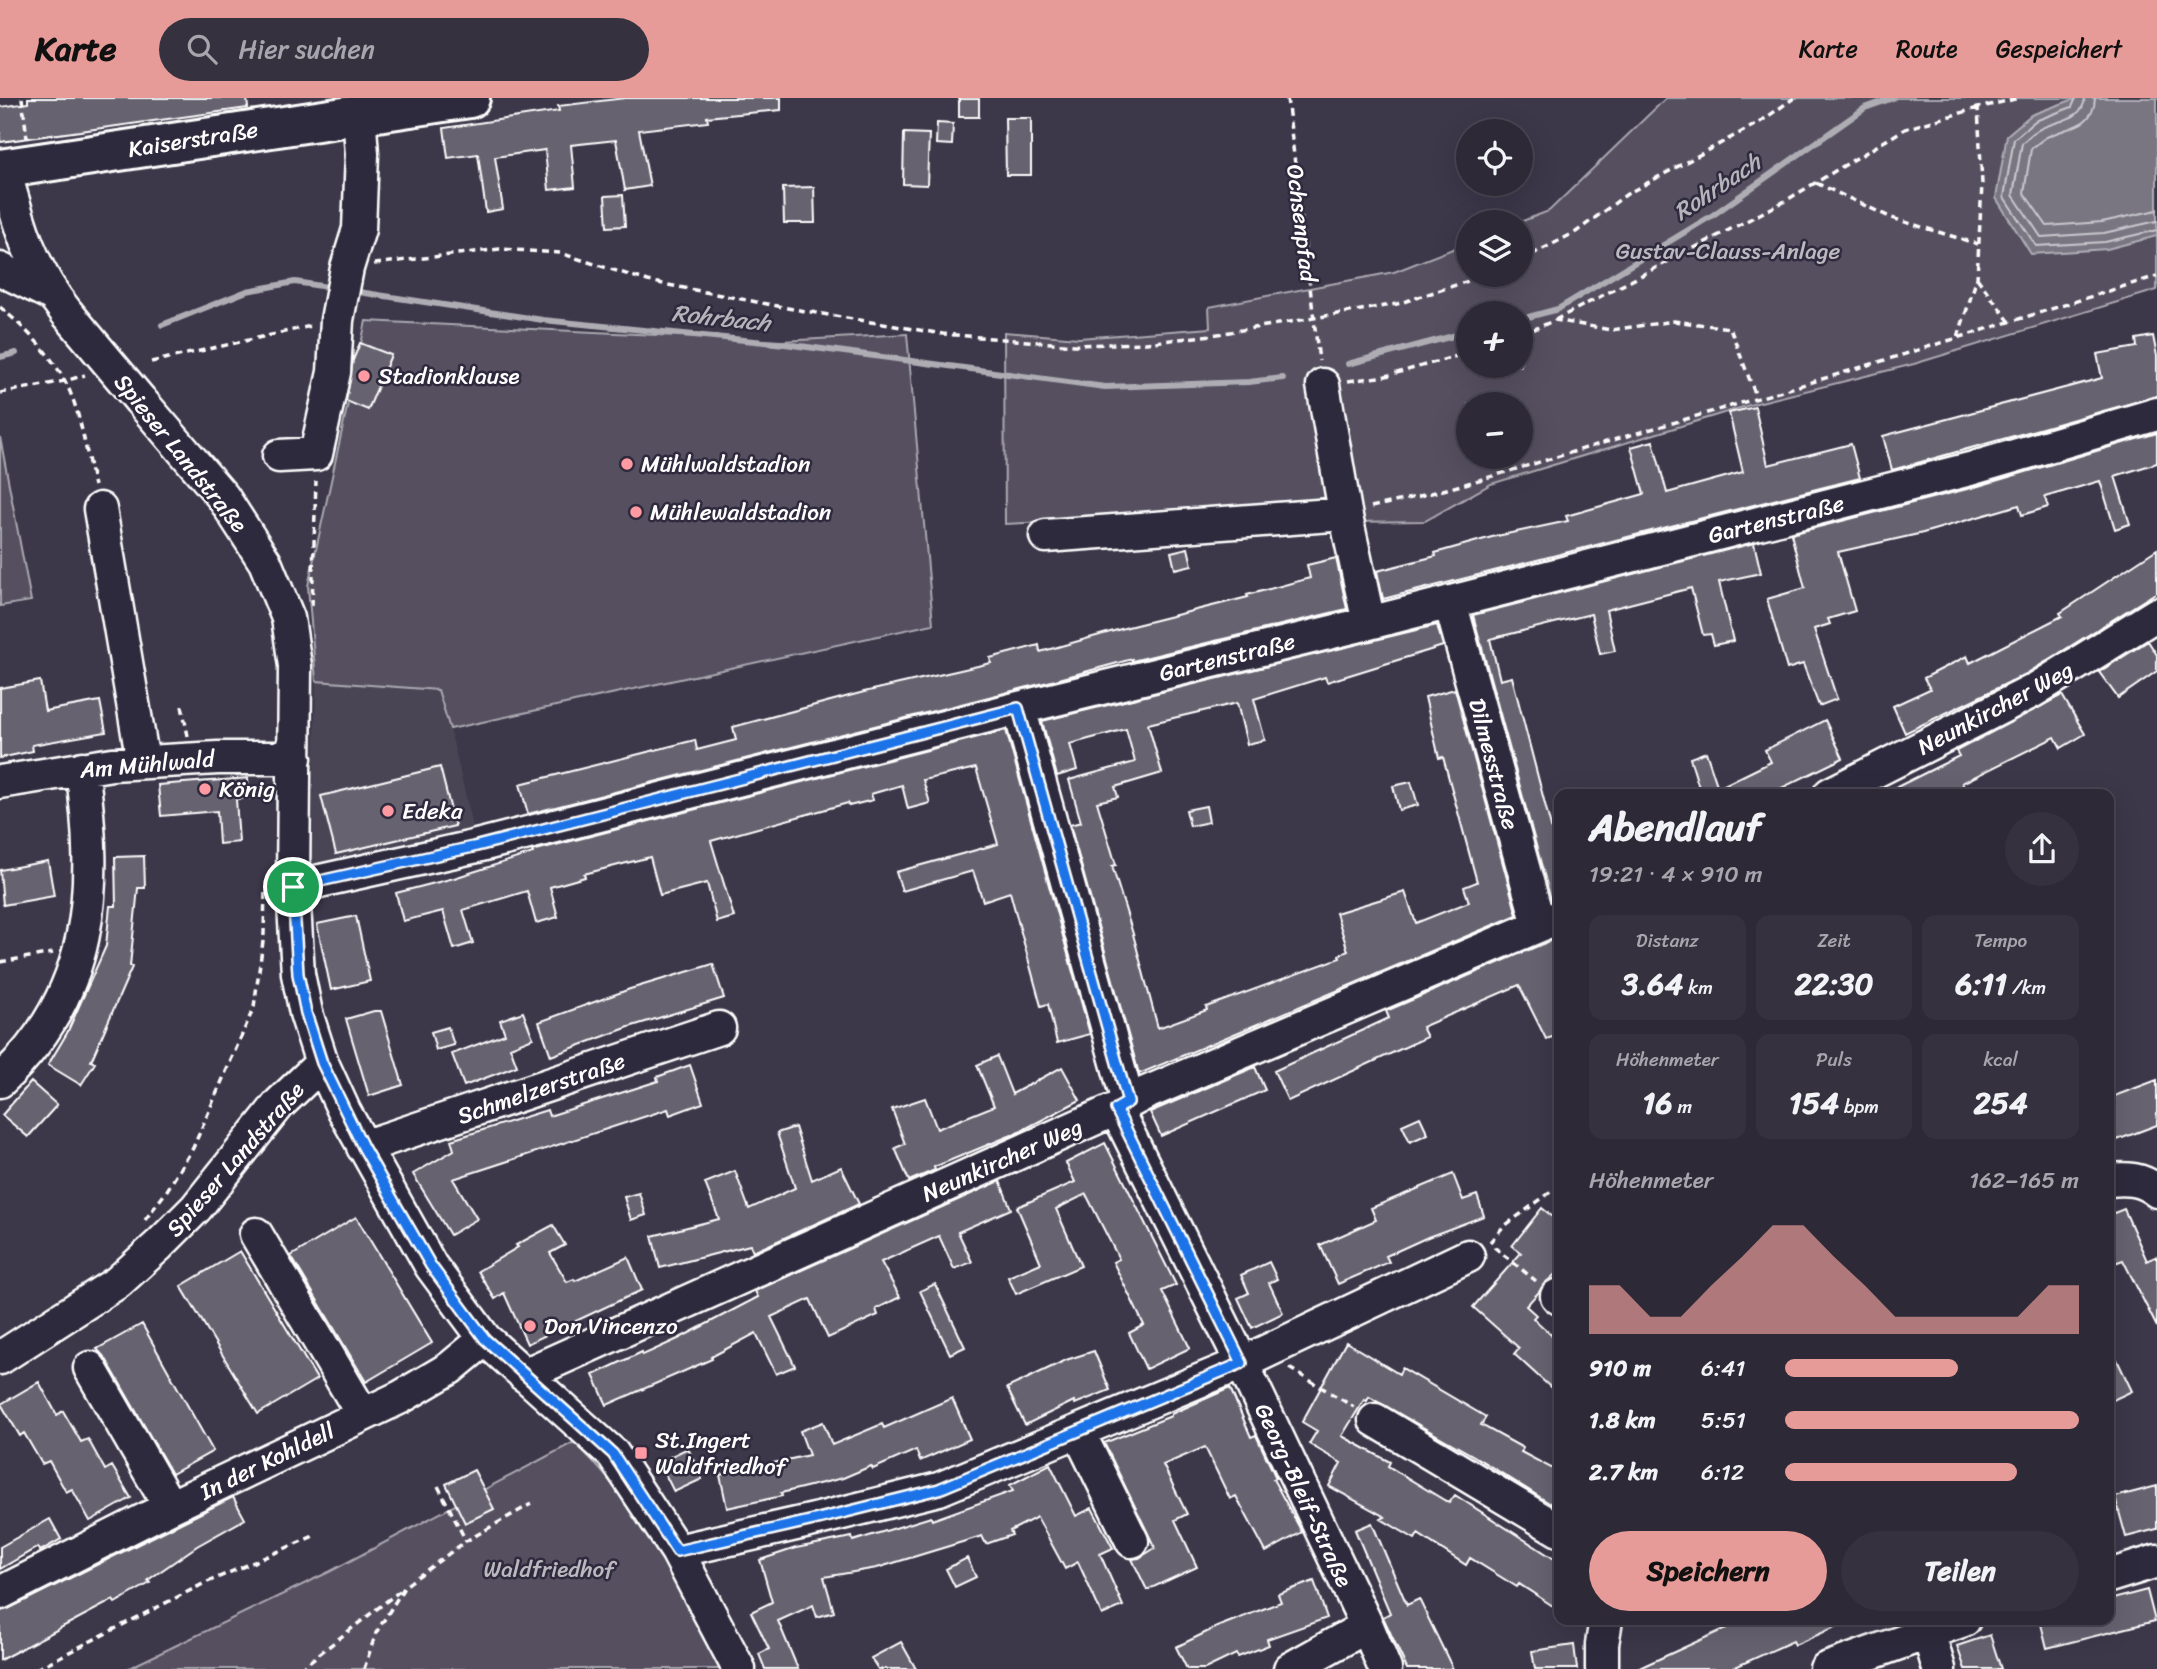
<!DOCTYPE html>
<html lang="de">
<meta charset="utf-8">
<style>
body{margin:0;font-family:Sriracha,sans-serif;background:#35313f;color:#f1f3f6;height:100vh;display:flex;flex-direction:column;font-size:26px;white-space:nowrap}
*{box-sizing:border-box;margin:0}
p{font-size:23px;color:#a7a6ad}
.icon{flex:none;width:38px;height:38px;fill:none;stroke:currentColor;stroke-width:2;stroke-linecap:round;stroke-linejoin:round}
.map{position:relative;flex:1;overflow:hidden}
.sheet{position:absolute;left:1554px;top:691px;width:560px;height:836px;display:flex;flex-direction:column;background:#2d2937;border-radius:14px;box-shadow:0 7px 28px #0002,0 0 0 2px #484552}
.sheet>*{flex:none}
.buttons{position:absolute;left:1456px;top:21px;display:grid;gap:14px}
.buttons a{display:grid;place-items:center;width:77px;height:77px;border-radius:50%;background:#2d2937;box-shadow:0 7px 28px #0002,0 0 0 2px #484552;font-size:35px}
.pin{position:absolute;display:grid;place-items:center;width:60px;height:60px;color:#fff;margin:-30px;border:4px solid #fff;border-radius:50%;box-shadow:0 2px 7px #0007}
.round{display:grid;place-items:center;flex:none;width:74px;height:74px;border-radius:37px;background:#35313f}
.headline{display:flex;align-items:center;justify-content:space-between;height:119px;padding:0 35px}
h1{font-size:38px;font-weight:800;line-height:52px}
.metrics{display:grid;grid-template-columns:repeat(3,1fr);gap:10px;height:119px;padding:7px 35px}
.metrics div{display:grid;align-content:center;border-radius:14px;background:#35313f;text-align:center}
.metrics b{font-size:30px;font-weight:800}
.metrics small{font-size:19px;font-weight:400}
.metrics p{font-size:19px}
.chart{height:196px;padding:14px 35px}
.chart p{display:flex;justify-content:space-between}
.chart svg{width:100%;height:126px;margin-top:7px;fill:#e69b98;opacity:.7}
.button{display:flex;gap:14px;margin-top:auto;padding:14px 35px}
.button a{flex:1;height:80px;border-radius:42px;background:#e69b98;color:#111;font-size:28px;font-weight:800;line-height:80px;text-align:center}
.button a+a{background:#35313f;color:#f1f3f6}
ul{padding:0 35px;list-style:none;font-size:23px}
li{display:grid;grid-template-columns:112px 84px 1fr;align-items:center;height:52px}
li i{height:18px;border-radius:9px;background:#e69b98}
header{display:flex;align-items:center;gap:42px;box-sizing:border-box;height:98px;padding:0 35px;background:#e69b98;color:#111}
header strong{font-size:33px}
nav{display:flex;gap:38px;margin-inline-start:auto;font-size:24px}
.search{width:490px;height:63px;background:#35313f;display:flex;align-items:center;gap:18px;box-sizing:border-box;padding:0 24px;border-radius:38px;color:#a7a6ad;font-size:26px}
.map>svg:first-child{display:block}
.built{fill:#494455}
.green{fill:#555060;stroke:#aaa8b0;stroke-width:2;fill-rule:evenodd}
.water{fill:#797682;stroke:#afadb4;stroke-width:2}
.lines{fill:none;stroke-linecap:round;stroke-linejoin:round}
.shore{stroke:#c9c8cd;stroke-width:2}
.stream{stroke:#afadb4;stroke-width:6}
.building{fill:#666270;stroke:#fff;stroke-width:2}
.minor-casing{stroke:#fff;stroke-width:37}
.major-casing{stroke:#fff;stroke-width:44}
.path{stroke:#fff;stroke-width:3.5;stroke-dasharray:7 5;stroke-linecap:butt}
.minor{stroke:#2f2a3d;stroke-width:32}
.major{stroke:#2f2a3d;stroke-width:38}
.minor-bridge-casing{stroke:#fff;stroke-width:37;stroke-linecap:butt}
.minor-bridge{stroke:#2f2a3d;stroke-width:32}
.route-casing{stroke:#fff;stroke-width:14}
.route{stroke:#1a73e8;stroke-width:9}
.poi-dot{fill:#ff9aa2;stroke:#2f2a3d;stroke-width:2.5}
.labels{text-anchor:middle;stroke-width:5;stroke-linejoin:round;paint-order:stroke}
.street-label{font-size:23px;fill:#fff;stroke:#2f2a3d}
.park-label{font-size:23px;fill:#bbb9bf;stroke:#2f2a3d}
.poi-label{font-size:23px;fill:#fff;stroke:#2f2a3d;text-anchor:start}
.water-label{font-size:24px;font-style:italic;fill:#b5b4ba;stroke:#2f2a3d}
</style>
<header>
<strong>Karte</strong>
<div class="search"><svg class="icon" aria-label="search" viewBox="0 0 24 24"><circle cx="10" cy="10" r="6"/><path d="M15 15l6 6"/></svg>Hier suchen</div>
<nav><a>Karte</a><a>Route</a><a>Gespeichert</a></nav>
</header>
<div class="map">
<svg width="2157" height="1571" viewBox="0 0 2157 1571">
<rect width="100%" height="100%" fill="#3c3749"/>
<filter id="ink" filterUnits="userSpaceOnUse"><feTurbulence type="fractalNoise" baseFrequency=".0143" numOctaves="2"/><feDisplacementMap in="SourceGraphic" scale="14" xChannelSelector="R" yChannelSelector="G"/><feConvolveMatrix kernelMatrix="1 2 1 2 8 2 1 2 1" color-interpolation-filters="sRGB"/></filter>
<g filter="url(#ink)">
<!-- built -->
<path class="built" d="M316 583 438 592 450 631 474 733 311 778Z"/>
<!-- green -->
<path class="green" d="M1666 0H2157V192L1914 266 1753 306 1491 386 1425 423 1349 424 1347 411 1005 426 1004 234 1079 240 1210 230 1209 209 1394 174 1468 145V177H1521L1520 124 1549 113ZM1468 215H1521V268H1468ZM1468 306H1521V359H1468Z
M366 223 782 243 907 236 933 526 450 631 438 592 316 583 308 488Z
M0 339 31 503 0 508Z
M574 1344C638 1405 682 1491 721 1571H127L331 1473Z"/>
<!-- water -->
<path class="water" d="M2077 0H2157V138L2107 151 2031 156 1996 100 2007 37 2031 17Z"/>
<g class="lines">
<!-- shore -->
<path class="shore" d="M2076 0 2072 9 2035 23 2014 41 2004 99 2036 148 2105 144 2157 132
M2085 0C2083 23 2056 22 2040 31 2033 34 2027 41 2022 45L2013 97 2041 139 2104 135 2157 123
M2095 0C2094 31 2066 28 2045 40 2040 43 2035 48 2031 51L2024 95 2047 128 2102 124 2157 112"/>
<!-- stream -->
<path class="stream" d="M352 193 543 222 785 246 1105 289 1249 284 1283 280
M1521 221 1558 211 1713 117 1865 10 1893 0
M162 227 247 193 295 184 334 190
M0 259 16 255
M1348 266 1468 234"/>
</g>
<!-- building -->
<path class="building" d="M28 0H247L248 10 0 44V9L28 5Z
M625 0H781V12L707 19 708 24 639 32 650 88 625 92 616 42 571 47 575 89 549 92 545 52 495 59 503 111 486 114 478 56 448 60 444 30 559 13 558 8Z
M959 1H979V19H959Z
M1005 20H1031V77H1006Z
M937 25 953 26 952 47 936 46Z
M904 35 929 36 927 87 903 86Z
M814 89 815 125H784L783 90Z
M623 97 625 128 607 129 605 98Z
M2153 238 2157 258V298L1892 372 1883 338 2102 280 2097 256 2137 249 2136 241Z
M360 245 391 257 368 312 346 303 353 262Z
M1755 309 1768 367 1851 346 1860 380 1383 501 1377 473 1436 458 1435 455 1492 439 1568 423 1566 418 1644 396 1631 349 1653 343 1667 395 1743 374 1729 315Z
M2157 335V365L2115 378 2130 426 2115 431 2100 383 2045 399 2048 409 2022 417 2019 407 1923 435 1838 454 1855 513 1828 521 1830 526 1814 531 1837 601 1819 608 1803 566 1787 571 1767 501 1805 490 1791 436 1975 389Z
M1754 445 1761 475 1719 484 1733 543 1714 547 1711 536 1703 537 1691 490 1606 512 1615 553 1600 556 1591 516 1490 541 1500 582 1512 579 1559 760V799L1551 802 1473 517Z
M1188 450 1192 467 1175 471 1171 454Z
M2157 451V494L2026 576 1905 635 1893 608 1930 591 1924 580 1967 558 1970 565 2062 518 2060 515Z
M1336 460 1347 511 1132 563V561L1048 584 528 716 520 686 695 642 697 652 736 642 733 629 864 594 991 565 990 560 1039 547 1040 554 1128 529 1248 499 1247 497 1310 480 1307 467Z
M1437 527 1443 548 1327 584 1325 579 1254 601 1265 642 1247 646 1237 605 1148 626 1162 675 1115 689 1118 699 1097 704 1116 767 1112 768 1133 836 1158 930 1207 912 1206 909 1340 860 1339 857 1348 853 1336 815 1405 794 1416 825 1469 804 1464 789 1477 784 1443 659 1439 660 1425 599 1455 591 1517 817 1139 976 1070 727 1081 724 1069 682 1135 664 1126 631 1070 646 1077 672 1057 678 1042 623Z
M2148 543 2157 557V573L2118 600 2099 574Z
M40 583 45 613 100 603 106 634 32 647 33 653 0 660V590Z
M2062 597 2085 636 2061 650 2055 639 1962 685 1968 696H1883L1959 658 1956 653Z
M1825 622 1843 660 1769 696H1701L1690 660 1706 654 1718 690 1771 664 1765 652Z
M1006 632 1090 936 1057 945 1048 906 1041 908 1010 794 983 803 973 773 902 793 896 774 998 746 976 670 923 682 930 705 908 711 902 687 871 696 873 702 849 708 848 705 711 743 734 819 717 824 707 785 660 797 650 759 584 776 585 779 550 789 558 819 536 825 527 793 463 812 473 845 454 851 443 813 403 823 396 795 454 780 533 755 532 753Z
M440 669 455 728 336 756 321 698Z
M248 680 249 700 236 701 239 744 219 746 217 713 161 718 158 687Z
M1411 684 1418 707 1399 712 1393 688Z
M1206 708 1209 724 1190 728 1186 712Z
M144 758 145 790H138L130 868 132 869 91 963 95 965 81 987 48 967 67 935 106 848 110 808H116L115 759Z
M48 763 54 798 3 807 0 772Z
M356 818 370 883 331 892 317 826Z
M1559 839V937L1546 941 1519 887 1422 929 1427 939 1288 1003 1274 973 1389 920 1386 913Z
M713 866 724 900 629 929 551 958 539 924 630 891Z
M374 913H381L403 987 369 998 346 921Z
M523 914 533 940 510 949 517 968 464 988 452 956 505 936 500 922Z
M448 929 454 947 436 952 431 934Z
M997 958 1012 996 1062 969 1080 1002 1019 1034 934 1069 935 1072 909 1083 895 1050 905 1046 892 1011 925 1000 937 1031 994 1008 977 967Z
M690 967 703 1005 670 1017 668 1011 453 1081 477 1121 450 1137 413 1076 454 1052 451 1042 547 1012 549 1018 658 983 657 979Z
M1255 969 1265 992 1161 1038 1150 1014Z
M2157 982V1027L2109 1045V1000Z
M31 984 57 1007 28 1039 2 1017Z
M1420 1019 1428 1036 1410 1044 1402 1027Z
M795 1029 812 1082 841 1069 859 1106 753 1154 750 1147 660 1170 652 1138 719 1121 705 1085 735 1073 749 1111 795 1090 777 1035Z
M1105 1045 1176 1187 1162 1193 1190 1250 1146 1271 1129 1235 1144 1227 1113 1164 1119 1161 1086 1096 1056 1111 1081 1168 1016 1196 1008 1179 1041 1165 1017 1109 1075 1084 1066 1065Z
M1453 1076 1463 1102 1477 1097 1484 1118 1428 1139 1386 1158 1389 1164 1338 1186 1320 1147 1376 1122 1371 1110Z
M1000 1083 1011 1111 958 1134 972 1164 954 1171 939 1138 881 1164 900 1199 876 1211 878 1217 828 1240 810 1201 771 1219 795 1268 776 1276 756 1235 711 1259 712 1261 607 1307 593 1277 642 1254 643 1257 678 1241 758 1199 755 1193Z
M639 1095 646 1117 631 1122 624 1099Z
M1542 1110 1559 1124V1173L1544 1186 1539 1194 1526 1208 1536 1217 1533 1220 1559 1244V1297L1514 1256 1519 1250 1473 1209 1521 1155 1512 1148Z
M2124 1111 2147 1163 2157 1158V1229L2123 1162 2109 1167V1117Z
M356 1119 432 1245 366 1284 291 1158Z
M553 1127 565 1147 550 1155 567 1184 574 1181 575 1183 628 1159 642 1192 527 1246 504 1195 495 1201 478 1173 518 1149 516 1147Z
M240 1153 317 1281 258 1316 181 1188Z
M1269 1164 1277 1181 1269 1185 1283 1215 1252 1230 1238 1200 1249 1195 1241 1177Z
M935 1186 965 1249 950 1256 920 1193Z
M142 1226 213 1353 172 1376 106 1261 97 1251Z
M1346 1244 1399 1276 1402 1270 1486 1319 1481 1327 1523 1350 1521 1354 1559 1374V1391L1551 1406 1474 1358 1369 1299 1367 1303 1364 1302 1342 1338 1390 1364 1388 1368 1449 1405 1455 1397 1559 1464V1512L1519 1486 1517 1489 1470 1460 1466 1467 1418 1436 1415 1441 1381 1421 1385 1419 1329 1388 1341 1365 1309 1346 1317 1333 1302 1324Z
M2109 1245 2132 1293 2109 1304Z
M1094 1253 1110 1292 1075 1306 1074 1303 1025 1327 1007 1290 1066 1262Z
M39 1284 57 1317 63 1313 81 1344 88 1341 105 1372 112 1368 131 1400 90 1423 72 1391 66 1394 49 1363 42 1366 24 1335 20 1338 1 1306Z
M1230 1290 1251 1339 1256 1337 1276 1380 1273 1381 1302 1434 1266 1454 1236 1398 1230 1401 1205 1349 1163 1367 1187 1416 1175 1422 1197 1469 1147 1492 1132 1461 1139 1460 1155 1450 1104 1345 1171 1318V1316Z
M952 1300 970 1341 920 1363 916 1352 873 1371 871 1368 843 1380 781 1395 782 1398 727 1410 720 1377 809 1357 800 1333 823 1324 832 1347 882 1326 884 1330Z
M688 1350 702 1381 674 1394 659 1364Z
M1050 1366 1076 1418 1092 1410 1113 1450 1100 1456 1123 1508 1102 1517 1078 1464 1065 1471 1037 1419 1010 1433 1012 1437 986 1446 982 1438 877 1470 824 1479 834 1514 817 1519 813 1507 778 1523 798 1571H765L759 1556 769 1551 751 1514 772 1504 760 1462 796 1450 852 1439 853 1443 931 1419 932 1422 1013 1393 1010 1387Z
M474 1372 494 1411 465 1425 446 1386Z
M2157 1388V1431L2126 1439 2115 1399Z
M233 1399 245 1421 197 1448 148 1482 150 1485 115 1505 113 1502 0 1562V1513L8 1511Z
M50 1421 61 1441 40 1453 38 1449 0 1471V1449Z
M1372 1425 1407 1507 1419 1501 1453 1571H1407L1383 1519 1390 1515 1355 1432Z
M967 1460 976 1479 955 1489 946 1471Z
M1314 1483 1327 1520 1267 1541 1269 1547 1238 1559 1236 1556 1205 1571H1187L1176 1549 1217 1529 1281 1504 1278 1496Z
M2147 1492 2155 1523 2047 1550 2040 1522H2109V1502Z
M1744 1522H1851L1795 1547 1793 1543 1731 1571H1637Z
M1990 1537 2001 1571H1965L1957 1548Z
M901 1544 916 1571H878L871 1560Z
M1574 1547 1577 1571H1535L1532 1553Z"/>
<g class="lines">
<defs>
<path id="minor" d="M4 71C19 126 30 169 67 215
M0 171 51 196
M1323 287 1345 414 1369 525
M140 302 223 399 265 464 288 520 295 568 293 789 298 876 306 915 322 965 344 1013 431 1168 485 1241 613 1356 677 1453 739 1571
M279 358 316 356 334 274 337 222 347 170 359 131 362 56 359 16
M100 411 143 664
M1046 438 1345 416
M1450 504 1539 827
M1019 610 1128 1004
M0 684 112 666 218 660H295
M1830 696 2033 593 2157 516
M293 789 473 749 1019 610 1369 525 1970 371 2157 316
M0 983C95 895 98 790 82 670
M1116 1011 1242 1265 1367 1528 1385 1571
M363 1049 719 930
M2109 1082C2128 1080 2142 1081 2157 1093
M256 1136 363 1317
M1557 1198 1559 1200
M0 1260 118 1184 159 1147 196 1110 279 1006 322 965
M90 1270 170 1409
M524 1277 1116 1011 1146 995 1559 819
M1375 1322 1559 1432
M1078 1333 1132 1443
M677 1453 814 1422 939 1391 1242 1265 1468 1158
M2109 1478 2157 1463
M0 1495 170 1409 401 1299 450 1270 485 1241
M1928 1533 1939 1571
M1290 1571 1367 1528
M1602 1571V1546L1606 1522
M1826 1571 1964 1522"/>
<path id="major" d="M0 71 470 0"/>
</defs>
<!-- minor casing -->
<use href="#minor" class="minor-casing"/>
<!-- major casing -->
<use href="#major" class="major-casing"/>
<!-- path -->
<path class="path" d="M22 0 27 40
M1287 0 1319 263
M1816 85 1892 120 1978 146
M1521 162 1576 134 1627 96 1760 24 1794 0
M374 166 500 151 560 155 648 183 793 211 943 236 1074 247 1146 245 1212 237 1397 206 1487 177
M1977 180 2009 223
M0 209C24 229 50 255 65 283 81 314 86 354 94 388
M1555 222 1785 103 1905 31 1978 10
M1521 237 1555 222 1611 232 1674 223 1730 230 1757 301
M1958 239 1977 180 1982 86 1978 10 2019 0
M151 264 311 228
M1348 283 1386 278 1468 255
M0 295 65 283 85 277
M1371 409C1455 392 1537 364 1620 340 1800 289 1978 234 2157 178
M312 508 316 383
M182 608 188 638
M0 864 53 855
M145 1122 166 1094 193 1050 254 909 264 836 265 790
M1490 1144 1503 1129 1559 1088
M1494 1149 1536 1183
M1289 1270 1354 1309
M438 1388 466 1443 531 1406
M36 1571 203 1486 316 1437
M300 1571 401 1492
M364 1571 376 1535 405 1488 466 1443"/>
<!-- minor -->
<use href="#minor" class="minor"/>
<!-- major -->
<use href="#major" class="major"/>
<defs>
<path id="minor-bridge" d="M67 215 140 302"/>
</defs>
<!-- minor-bridge casing -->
<use href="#minor-bridge" class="minor-bridge-casing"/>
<!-- minor-bridge -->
<use href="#minor-bridge" class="minor-bridge"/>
</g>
</g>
<g class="lines" filter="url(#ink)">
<defs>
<path id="route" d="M1018 610 1128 1004 1116 1011 1242 1265 939 1391 814 1422 677 1453 613 1356 485 1241 431 1168 397 1109 363 1049 322 965 306 915 298 876 293 789 473 749Z"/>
</defs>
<!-- route casing -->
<use href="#route" class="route-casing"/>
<!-- route -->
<use href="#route" class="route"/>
</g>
<!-- markers -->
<g class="poi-dot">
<circle cx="364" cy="278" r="7"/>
<circle cx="627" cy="366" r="7"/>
<circle cx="636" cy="414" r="7"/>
<circle cx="205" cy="691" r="7"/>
<circle cx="388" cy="713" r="7"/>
<circle cx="530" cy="1228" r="7"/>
<rect x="634" y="1348" width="14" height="14" rx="3.5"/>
</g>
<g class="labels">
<!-- street labels -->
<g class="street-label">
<text transform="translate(193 41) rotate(-9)" y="8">Kaiserstraße</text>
<text transform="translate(1302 125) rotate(83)" y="8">Ochsenpfad</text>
<text transform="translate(181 355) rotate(51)" y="8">Spieser Landstraße</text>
<text transform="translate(1776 421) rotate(-14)" y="8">Gartenstraße</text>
<text transform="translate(1227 559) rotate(-14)" y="8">Gartenstraße</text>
<text transform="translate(1995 610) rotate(-28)" y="8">Neunkircher Weg</text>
<text transform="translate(147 666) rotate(-5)" y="8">Am Mühlwald</text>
<text transform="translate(1494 666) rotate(75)" y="8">Dilmesstraße</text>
<text transform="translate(541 990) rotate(-19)" y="8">Schmelzerstraße</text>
<text transform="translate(235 1061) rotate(-49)" y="8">Spieser Landstraße</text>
<text transform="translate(1002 1062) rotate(-24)" y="8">Neunkircher Weg</text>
<text transform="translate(267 1363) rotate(-26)" y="8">In der Kohldell</text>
<text transform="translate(1304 1397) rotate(65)" y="8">Georg-Bleif-Straße</text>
</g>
<!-- park labels -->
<g class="park-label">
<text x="1728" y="161">Gustav-Clauss-Anlage</text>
<text x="549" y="1479">Waldfriedhof</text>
</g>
<!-- poi labels -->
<g class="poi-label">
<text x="378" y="286">Stadionklause</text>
<text x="641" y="374">Mühlwaldstadion</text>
<text x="650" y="422">Mühlewaldstadion</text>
<text x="219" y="699">König</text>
<text x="402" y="721">Edeka</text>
<text x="544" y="1236">Don Vincenzo</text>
<text x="655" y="1350">St.Ingert<tspan x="655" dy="26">Waldfriedhof</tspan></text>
</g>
<!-- water labels -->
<g class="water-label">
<text transform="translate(1717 89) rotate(-34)" y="8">Rohrbach</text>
<text transform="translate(721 220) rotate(6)" y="8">Rohrbach</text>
</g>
</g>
</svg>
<div class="buttons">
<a><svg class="icon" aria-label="locate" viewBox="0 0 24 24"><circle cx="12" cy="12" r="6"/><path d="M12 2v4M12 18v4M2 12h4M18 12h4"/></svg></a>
<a><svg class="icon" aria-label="layers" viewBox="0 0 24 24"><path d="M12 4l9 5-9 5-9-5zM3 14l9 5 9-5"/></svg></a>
<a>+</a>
<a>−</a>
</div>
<div class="pin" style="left:293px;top:789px;background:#1e9e55"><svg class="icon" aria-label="arrive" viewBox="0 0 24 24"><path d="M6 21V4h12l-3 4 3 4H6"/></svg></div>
<section class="sheet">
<div class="headline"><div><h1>Abendlauf</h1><p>19:21 · 4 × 910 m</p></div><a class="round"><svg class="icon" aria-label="share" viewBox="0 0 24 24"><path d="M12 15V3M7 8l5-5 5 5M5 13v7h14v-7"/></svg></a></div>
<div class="metrics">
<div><p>Distanz</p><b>3.64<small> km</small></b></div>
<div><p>Zeit</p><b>22:30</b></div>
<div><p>Tempo</p><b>6:11<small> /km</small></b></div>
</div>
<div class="metrics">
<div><p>Höhenmeter</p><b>16<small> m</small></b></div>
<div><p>Puls</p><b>154<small> bpm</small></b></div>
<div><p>kcal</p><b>254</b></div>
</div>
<div class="chart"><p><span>Höhenmeter</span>162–165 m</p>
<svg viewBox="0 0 160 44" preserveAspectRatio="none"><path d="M0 44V27L10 27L20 38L30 38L40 27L50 17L60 6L70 6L80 17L90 27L100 38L110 38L120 38L130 38L140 38L150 27L160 27V44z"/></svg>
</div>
<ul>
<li><b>910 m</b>6:41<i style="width:59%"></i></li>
<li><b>1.8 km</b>5:51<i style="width:100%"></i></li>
<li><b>2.7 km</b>6:12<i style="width:79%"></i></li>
</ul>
<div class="button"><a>Speichern</a><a>Teilen</a></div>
</section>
</div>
